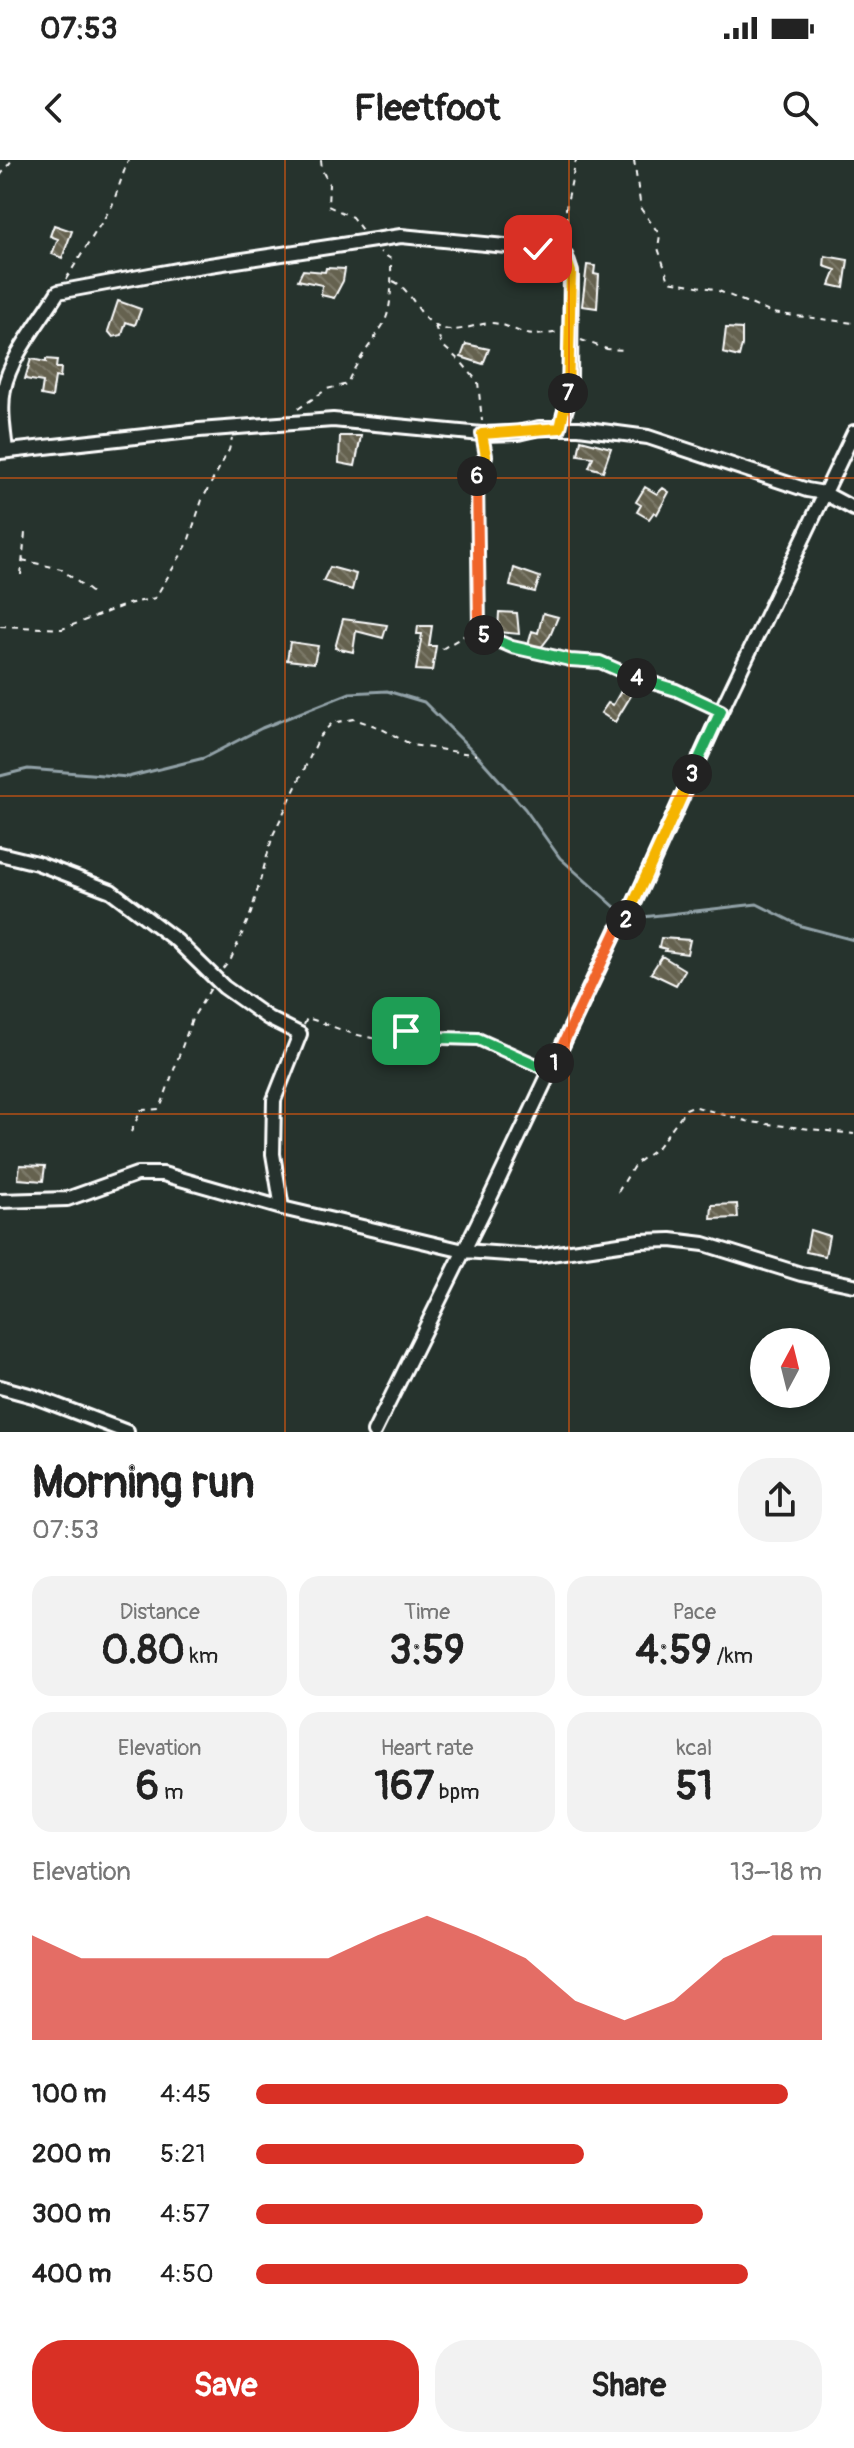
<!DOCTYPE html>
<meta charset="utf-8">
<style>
body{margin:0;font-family:Pangolin,sans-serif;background:#f2f2f2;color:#222;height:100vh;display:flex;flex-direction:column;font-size:30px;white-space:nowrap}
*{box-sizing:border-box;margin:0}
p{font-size:26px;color:#767676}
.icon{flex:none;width:44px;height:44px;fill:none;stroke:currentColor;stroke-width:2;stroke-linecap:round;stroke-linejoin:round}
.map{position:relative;height:1272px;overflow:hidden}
.details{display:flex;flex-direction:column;background:#fff;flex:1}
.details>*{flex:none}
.needle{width:52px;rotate:7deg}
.controls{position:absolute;left:750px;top:1168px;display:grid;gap:16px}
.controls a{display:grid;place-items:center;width:80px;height:80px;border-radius:50%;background:#fff;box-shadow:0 4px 12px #0003;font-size:40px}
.pin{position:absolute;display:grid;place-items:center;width:68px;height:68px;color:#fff;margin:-34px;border-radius:16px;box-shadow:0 4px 12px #0006}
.km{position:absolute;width:40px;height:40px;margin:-20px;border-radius:50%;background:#222;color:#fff;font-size:22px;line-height:40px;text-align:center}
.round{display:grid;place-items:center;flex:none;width:84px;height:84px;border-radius:32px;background:#f2f2f2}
.overview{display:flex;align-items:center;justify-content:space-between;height:136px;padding:0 32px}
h1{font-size:44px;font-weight:700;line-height:60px}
.stats{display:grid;grid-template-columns:repeat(3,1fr);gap:12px;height:136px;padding:8px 32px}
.stats div{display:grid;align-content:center;border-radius:20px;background:#f2f2f2;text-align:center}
.stats b{font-size:40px;font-weight:700}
.stats small{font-size:22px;font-weight:400}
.stats p{font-size:22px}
.chart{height:224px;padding:16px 32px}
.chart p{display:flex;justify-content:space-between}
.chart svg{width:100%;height:144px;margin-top:8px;fill:#d93025;opacity:.7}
.primary-button{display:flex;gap:16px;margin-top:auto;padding:16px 32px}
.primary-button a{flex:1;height:92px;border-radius:32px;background:#d93025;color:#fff;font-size:32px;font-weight:700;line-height:92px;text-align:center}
.primary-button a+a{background:#f2f2f2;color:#222}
ul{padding:0 32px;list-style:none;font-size:26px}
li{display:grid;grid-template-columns:128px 96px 1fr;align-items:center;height:60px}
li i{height:20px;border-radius:10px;background:#d93025}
.status{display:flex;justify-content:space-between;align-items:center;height:56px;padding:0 40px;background:#fff;direction:ltr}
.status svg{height:22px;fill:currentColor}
header{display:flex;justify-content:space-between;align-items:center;height:104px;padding:0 32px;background:#fff;font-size:36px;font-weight:700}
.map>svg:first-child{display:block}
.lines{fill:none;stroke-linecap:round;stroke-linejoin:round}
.stream{stroke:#92a2a8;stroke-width:3}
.building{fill:url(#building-back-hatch);stroke:#fff;stroke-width:2}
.minor-casing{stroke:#fff;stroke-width:18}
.path{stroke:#fff;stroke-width:2;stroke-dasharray:6 6;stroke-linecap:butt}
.minor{stroke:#26332d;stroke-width:12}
.split-1-casing{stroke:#fff;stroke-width:16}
.split-2-casing{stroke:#fff;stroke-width:16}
.split-3-casing{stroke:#fff;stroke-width:16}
.split-4-casing{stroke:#fff;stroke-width:16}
.split-5-casing{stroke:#fff;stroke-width:16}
.split-6-casing{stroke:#fff;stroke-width:16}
.split-7-casing{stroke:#fff;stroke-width:16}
.split-8-casing{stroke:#fff;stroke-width:16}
.split-1{stroke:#22a559;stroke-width:10}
.split-2{stroke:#f0652b;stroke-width:10}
.split-3{stroke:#f5b400;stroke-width:10}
.split-4{stroke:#22a559;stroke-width:10}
.split-5{stroke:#22a559;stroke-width:10}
.split-6{stroke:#f0652b;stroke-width:10}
.split-7{stroke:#f5b400;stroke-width:10}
.split-8{stroke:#f5b400;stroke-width:10}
.grid{fill:none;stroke:#e8590c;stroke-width:2;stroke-opacity:0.55}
</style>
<div class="status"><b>07:53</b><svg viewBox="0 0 49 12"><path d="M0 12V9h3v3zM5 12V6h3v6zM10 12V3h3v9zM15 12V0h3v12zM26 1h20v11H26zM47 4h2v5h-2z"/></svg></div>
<header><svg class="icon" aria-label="back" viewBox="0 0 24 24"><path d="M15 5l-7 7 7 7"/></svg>Fleetfoot<svg class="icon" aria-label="search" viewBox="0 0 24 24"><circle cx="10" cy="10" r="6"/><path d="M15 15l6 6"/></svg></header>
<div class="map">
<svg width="854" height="1272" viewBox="0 0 854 1272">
<defs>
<pattern id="building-back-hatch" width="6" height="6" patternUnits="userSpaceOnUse" patternTransform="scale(2)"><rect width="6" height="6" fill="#65624f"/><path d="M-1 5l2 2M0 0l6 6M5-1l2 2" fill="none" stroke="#7c7a69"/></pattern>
</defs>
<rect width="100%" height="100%" fill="#26332d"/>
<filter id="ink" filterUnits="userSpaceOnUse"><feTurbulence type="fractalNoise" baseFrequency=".0125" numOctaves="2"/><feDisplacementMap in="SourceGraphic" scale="16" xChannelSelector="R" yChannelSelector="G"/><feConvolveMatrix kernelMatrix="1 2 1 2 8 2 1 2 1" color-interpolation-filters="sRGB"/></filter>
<g filter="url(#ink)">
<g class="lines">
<!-- stream -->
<path class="stream" d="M0 616 28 609 128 617 204 598 262 568 350 533 387 531 424 542 477 595 525 649 560 698 624 755
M634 758 757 744 801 766 854 780"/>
</g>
<!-- building -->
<path class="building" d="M54 65 72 71 62 98 52 94 58 79 50 76Z
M825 96 848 100 844 128 830 125 836 110 824 106Z
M587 105 595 106 594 114 599 115 597 148 582 146Z
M326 108 345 109 343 121 334 138 321 135 322 125 298 120 303 110 325 112Z
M118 141 141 149 135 165 126 162 122 175 113 177 108 171Z
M726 168 742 169V185L739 197 723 193Z
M466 184 489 189 483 204 461 197Z
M31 199 46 202V199L57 200 56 208H61L60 218 55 217 52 237 41 235 43 222 25 219Z
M340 276H361L355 306 339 303Z
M581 280 611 288 603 311 589 307 593 297 578 295Z
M645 327 657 334 663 328 669 332 657 354 654 352 649 359 637 352 641 345 636 342Z
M330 407 356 414 352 430 323 421Z
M514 408 540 417 535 432 510 426Z
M499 452 517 453 519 474 498 472Z
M543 453 558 457 550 476 540 489 528 485 532 471 538 473Z
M343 459 366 462 387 465 383 478 356 471 353 492 335 488Z
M418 466H432L429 486H436L432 511 416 510 422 474H417Z
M290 482 318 486 314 503 287 500Z
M621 531 632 534 615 562 601 553 608 543 613 545Z
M661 778 690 780 687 794 665 791 666 789 659 787Z
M662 796 685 810 676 825 651 813Z
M20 1005 45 1006 43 1021 18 1019Z
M737 1044 738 1058 711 1059 712 1045Z
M810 1070 829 1076 825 1096 806 1092Z"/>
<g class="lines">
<defs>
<path id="minor" d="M6 291C4 272 0 249 4 229 10 197 41 160 58 132L177 110 401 76 538 89 566 97 571 112 570 220 567 245 560 268
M0 292 199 270 333 260 482 274 518 273 539 268H579L648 277 807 330 824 333 854 349
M0 694 37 703 111 731 177 781 224 827 268 858 300 874 274 940 273 994 282 1048 464 1091 537 1096 640 1081 671 1080 704 1084 801 1114 854 1125
M0 1041 67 1039 137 1014H163L282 1048
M0 1227 33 1236 127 1272
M374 1272 491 1036 617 770 627 759 721 551 854 272"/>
</defs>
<!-- minor casing -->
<use href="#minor" class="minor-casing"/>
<!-- path -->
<path class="path" d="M321 0 322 10 329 24 328 46 352 57 362 70
M634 0 641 49 660 75 658 88 669 121 714 129 772 153 854 163
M0 16 12 0
M569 86 566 48 576 0
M66 119 112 46 128 0
M393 121C412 129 417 156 436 166 455 176 472 164 491 163 504 163 515 171 527 174 538 176 547 174 558 172
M435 166 442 185 462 203 478 222 482 261
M581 180 607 189 626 190
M298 249 327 229 347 224C356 201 372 184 384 163 393 145 391 119 391 99L380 92
M22 400 61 409 92 433
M21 415 25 373
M0 466 62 469 128 444 155 438 187 385 202 340 229 290 232 278
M480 468C494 488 547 497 571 500 582 501 593 500 602 503 639 517 675 532 712 547
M442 489 479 467V398L476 339 478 306 486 296 485 287
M223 809 231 799 251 753 273 675 320 576 332 563 354 559 378 567 412 585 477 595
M304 865 307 858C335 866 366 883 396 878L400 871 442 878 478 879 539 906
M131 972 141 950 160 949 192 859 211 828
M618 1032 635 1004 657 988 686 949 693 946 750 962 854 974"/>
<!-- minor -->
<use href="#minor" class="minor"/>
</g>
</g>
<g class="lines" filter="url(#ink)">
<defs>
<path id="split-1" d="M406 871 442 878 478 879 541 907 551 910 554 903"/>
<path id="split-2" d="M554 903 617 770 626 760"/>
<path id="split-3" d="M626 760 692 614"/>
<path id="split-4" d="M637 518 676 530 721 551 692 614"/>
<path id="split-5" d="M484 475 512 487 570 500 600 502 637 518"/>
<path id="split-6" d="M477 316 479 467 484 475"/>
<path id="split-7" d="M477 316 478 306 486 296 482 274 560 268 568 233"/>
<path id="split-8" d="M538 89 566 97 571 112 568 233"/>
</defs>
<!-- split-1 casing -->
<use href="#split-1" class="split-1-casing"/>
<!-- split-2 casing -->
<use href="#split-2" class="split-2-casing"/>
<!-- split-3 casing -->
<use href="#split-3" class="split-3-casing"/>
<!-- split-4 casing -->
<use href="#split-4" class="split-4-casing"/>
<!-- split-5 casing -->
<use href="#split-5" class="split-5-casing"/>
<!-- split-6 casing -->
<use href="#split-6" class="split-6-casing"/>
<!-- split-7 casing -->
<use href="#split-7" class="split-7-casing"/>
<!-- split-8 casing -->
<use href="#split-8" class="split-8-casing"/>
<!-- split-1 -->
<use href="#split-1" class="split-1"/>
<!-- split-2 -->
<use href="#split-2" class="split-2"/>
<!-- split-3 -->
<use href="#split-3" class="split-3"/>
<!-- split-4 -->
<use href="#split-4" class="split-4"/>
<!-- split-5 -->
<use href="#split-5" class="split-5"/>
<!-- split-6 -->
<use href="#split-6" class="split-6"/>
<!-- split-7 -->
<use href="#split-7" class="split-7"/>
<!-- split-8 -->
<use href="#split-8" class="split-8"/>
</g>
<!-- grid -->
<path class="grid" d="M285 0V1272M569 0V1272M0 318H854M0 636H854M0 954H854"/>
</svg>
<div class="controls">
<a><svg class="needle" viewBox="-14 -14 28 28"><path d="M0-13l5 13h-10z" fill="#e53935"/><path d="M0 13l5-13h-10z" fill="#767676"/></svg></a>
</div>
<div class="pin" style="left:406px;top:871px;background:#1e9e55"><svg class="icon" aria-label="arrive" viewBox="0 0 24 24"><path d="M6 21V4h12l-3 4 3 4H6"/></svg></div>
<div class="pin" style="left:538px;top:89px;background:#d93025"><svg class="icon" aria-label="check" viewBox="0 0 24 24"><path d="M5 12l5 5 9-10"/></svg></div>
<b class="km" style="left:554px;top:903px">1</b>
<b class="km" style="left:626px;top:760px">2</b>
<b class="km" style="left:692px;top:614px">3</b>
<b class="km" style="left:637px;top:518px">4</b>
<b class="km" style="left:484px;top:475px">5</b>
<b class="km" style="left:477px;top:316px">6</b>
<b class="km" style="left:568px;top:233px">7</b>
</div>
<section class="details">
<div class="overview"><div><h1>Morning run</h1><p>07:53</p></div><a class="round"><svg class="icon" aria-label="share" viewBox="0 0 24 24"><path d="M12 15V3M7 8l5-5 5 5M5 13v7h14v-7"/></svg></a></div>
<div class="stats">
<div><p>Distance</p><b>0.80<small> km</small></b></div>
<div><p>Time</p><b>3:59</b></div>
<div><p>Pace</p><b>4:59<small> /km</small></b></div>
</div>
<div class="stats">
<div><p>Elevation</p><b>6<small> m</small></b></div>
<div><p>Heart rate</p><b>167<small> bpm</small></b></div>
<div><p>kcal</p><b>51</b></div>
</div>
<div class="chart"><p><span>Elevation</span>13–18 m</p>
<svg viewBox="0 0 160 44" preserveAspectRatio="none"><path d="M0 44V12L10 19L20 19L30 19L40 19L50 19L60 19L70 12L80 6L90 12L100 19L110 32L120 38L130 32L140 19L150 12L160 12V44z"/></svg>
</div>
<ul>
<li><b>100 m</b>4:45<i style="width:94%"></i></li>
<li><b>200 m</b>5:21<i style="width:58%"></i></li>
<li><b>300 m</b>4:57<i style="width:79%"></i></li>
<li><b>400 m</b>4:50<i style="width:87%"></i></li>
</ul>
<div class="primary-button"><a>Save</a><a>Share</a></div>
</section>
